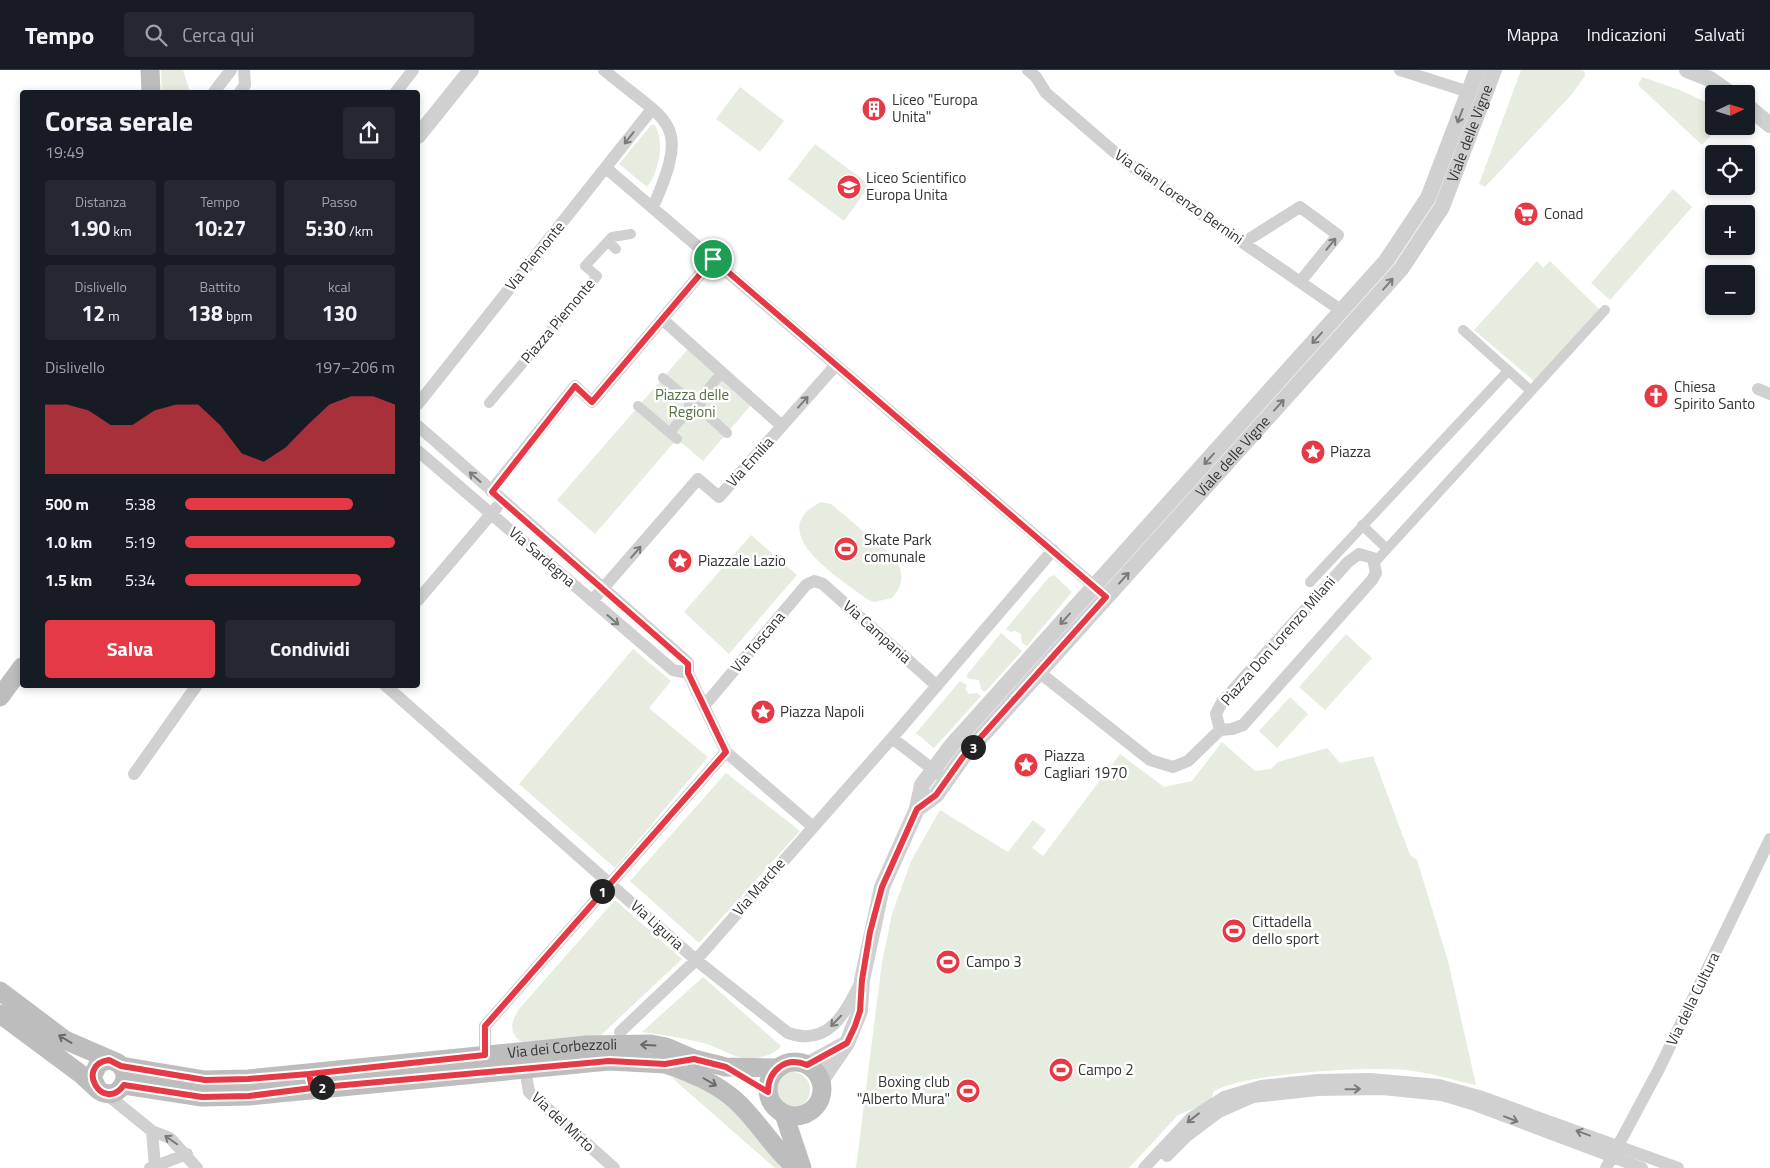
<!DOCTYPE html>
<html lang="it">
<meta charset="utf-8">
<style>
body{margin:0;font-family:"Titillium Web",sans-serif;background:#242831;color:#f1f3f6;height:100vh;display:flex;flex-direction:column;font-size:19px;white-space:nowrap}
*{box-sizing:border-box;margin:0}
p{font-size:16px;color:#9ea1a6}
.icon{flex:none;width:28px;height:28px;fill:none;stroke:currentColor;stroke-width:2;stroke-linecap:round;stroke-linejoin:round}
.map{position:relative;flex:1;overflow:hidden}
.drawer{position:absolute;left:20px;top:20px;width:400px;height:598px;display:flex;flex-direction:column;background:#171b24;border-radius:5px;box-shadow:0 2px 8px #0003}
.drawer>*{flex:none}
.needle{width:32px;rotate:86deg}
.controls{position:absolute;left:1705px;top:15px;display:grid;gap:10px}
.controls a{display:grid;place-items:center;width:50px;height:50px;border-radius:5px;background:#171b24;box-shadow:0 2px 8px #0003;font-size:25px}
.pin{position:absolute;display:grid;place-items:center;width:42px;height:42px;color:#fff;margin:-21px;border:2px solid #fff;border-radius:50%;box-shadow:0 1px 5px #0007}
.km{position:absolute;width:25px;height:25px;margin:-12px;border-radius:50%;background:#222;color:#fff;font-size:14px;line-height:25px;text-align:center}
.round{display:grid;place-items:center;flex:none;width:52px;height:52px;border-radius:5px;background:#242831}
.summary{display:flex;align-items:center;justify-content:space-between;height:85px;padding:0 25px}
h1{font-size:28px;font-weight:700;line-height:38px}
.metrics{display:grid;grid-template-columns:repeat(3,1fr);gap:8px;height:85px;padding:5px 25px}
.metrics div{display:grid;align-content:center;border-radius:5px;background:#242831;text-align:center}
.metrics b{font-size:21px;font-weight:700}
.metrics small{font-size:14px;font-weight:400}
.metrics p{font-size:14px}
.chart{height:140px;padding:10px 25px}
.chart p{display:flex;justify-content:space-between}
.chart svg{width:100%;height:90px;margin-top:5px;fill:#e63946;opacity:.7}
.action{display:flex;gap:10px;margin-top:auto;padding:10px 25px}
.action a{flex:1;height:58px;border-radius:5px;background:#e63946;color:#fff;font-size:20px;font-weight:700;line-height:58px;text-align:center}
.action a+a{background:#242831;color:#f1f3f6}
ul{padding:0 25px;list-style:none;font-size:16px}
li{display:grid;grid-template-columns:80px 60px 1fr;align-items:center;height:38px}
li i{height:12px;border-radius:6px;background:#e63946}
header{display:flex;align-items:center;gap:30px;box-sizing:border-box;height:70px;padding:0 25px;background:#171b24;border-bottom:1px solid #363941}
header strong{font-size:24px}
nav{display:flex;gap:28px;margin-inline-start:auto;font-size:18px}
.search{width:350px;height:45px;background:#242831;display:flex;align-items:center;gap:12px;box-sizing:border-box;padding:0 18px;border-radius:5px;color:#9ea1a6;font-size:19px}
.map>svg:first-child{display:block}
.green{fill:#e6ecdf}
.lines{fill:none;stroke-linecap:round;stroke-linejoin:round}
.pedestrian{stroke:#d0d0d0;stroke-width:10}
.minor{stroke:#d0d0d0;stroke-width:12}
.tertiary{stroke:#d0d0d0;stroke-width:16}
.secondary{stroke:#bdbdbd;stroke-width:19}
.oneway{stroke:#7a7a7a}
.oneway2{stroke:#6a6a6a}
.route-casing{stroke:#fff;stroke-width:10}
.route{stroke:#e63946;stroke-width:6}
.labels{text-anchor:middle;stroke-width:5;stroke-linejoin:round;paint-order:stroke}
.poi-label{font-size:15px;fill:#333;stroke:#fff;text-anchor:start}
.street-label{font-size:15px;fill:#333;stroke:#fff}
.park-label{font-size:15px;fill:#56703f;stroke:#fff}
</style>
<header>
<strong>Tempo</strong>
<div class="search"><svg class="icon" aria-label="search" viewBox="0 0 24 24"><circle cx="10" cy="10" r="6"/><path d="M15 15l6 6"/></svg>Cerca qui</div>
<nav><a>Mappa</a><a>Indicazioni</a><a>Salvati</a></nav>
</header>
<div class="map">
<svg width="1770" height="1098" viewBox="0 0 1770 1098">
<rect width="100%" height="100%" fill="#fff"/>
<!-- green -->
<path class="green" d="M161 0H183L190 22H162Z
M1521 0H1580L1584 1 1585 6 1572 24 1485 117 1479 114Z
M1642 7 1680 20 1714 36V56H1720L1702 75 1638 15Z
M740 17 784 51 760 82 716 49Z
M651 55H655C665 72 659 102 647 117L619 94Z
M815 74 870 115 844 151 788 109Z
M1673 119 1692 137 1610 230 1591 213Z
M1537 191 1543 198 1550 191 1600 240 1534 311 1474 260Z
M688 279 751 335 703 391 677 369 595 464 557 430Z
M821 432 831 434 895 488C904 503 904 515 892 528L874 532 867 529C839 508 762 461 821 432Z
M751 465 797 505 729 584 684 542Z
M1054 505 1072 522 1027 576 1022 573 1021 564 1015 561 1011 562 1006 559 1049 507Z
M1001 563 1022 581 985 622 981 619 979 610 969 609 966 606Z
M1346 564 1372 588 1325 640 1299 617Z
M633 579 671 611 649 638 708 687 615 798 519 714Z
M960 611 967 615 965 619 969 624 977 623 981 626 934 678 916 663Z
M1290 627 1308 644 1277 678 1259 661Z
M1222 672 1255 701 1271 699 1278 692 1327 678 1340 693 1373 686 1410 785 1417 790 1448 891 1476 1015C1452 1010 1428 1002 1405 1000 1364 996 1248 1003 1214 1021L1210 1032 1178 1045 1129 1098H856L882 892 892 844 911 791 940 740 1008 782 1033 750 1046 760 1032 778 1043 786 1120 684 1164 717 1192 711Z
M726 703 800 761 699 873 630 811Z
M615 830 682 889 600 966 522 972C508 963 511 951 519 939Z
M703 907 781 976C777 981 772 984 765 986 741 995 725 979 703 973 683 968 663 965 642 962Z
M774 1020a18 18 0 1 1 36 0a18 18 0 1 1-36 0Z
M671 1007C686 1010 716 1021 728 1031 747 1048 768 1076 781 1098H775Z"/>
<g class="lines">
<!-- pedestrian -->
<path class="pedestrian" d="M608 172 616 179
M1463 260 1531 321
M663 308 689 330V340L701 339 700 329 689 330
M700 329 722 302
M489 333 597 206 585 196 612 167 631 164
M638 336 677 369
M701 339 727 363
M670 362 689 340
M1362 455 1387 479
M1375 492 1605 240
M1310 512 1508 301"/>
<!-- minor -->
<path class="minor" d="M604 0C668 54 692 49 653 137
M1028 0 1036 7 1046 23 1126 92 1342 241
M1400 0 1469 22
M214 22 231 0
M240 22 245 15 244 0
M396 22 413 0
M606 98 1101 522
M1243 173 1300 137 1338 165 1300 212
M662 249 782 356
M1758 319 1770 324
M418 334 652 39
M418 356 683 588 688 593V603L726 682 812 756
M418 381 673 600 688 603
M491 421 575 316 592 332 713 189
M1359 484 1373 488 1376 503 1372 510 1243 655 1232 659 1220 660 1216 644 1222 632 1348 492Z
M418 530 497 437
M592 531 698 409 719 427 836 295
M1040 603 1150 690 1173 697 1188 691 1220 660
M385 615 696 890 788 963C828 977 845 944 860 913
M704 636 806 515 814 511 823 514 937 616
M892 668 939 704
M134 704 197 615
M620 962 696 890 892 668 1053 480
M485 985V956L726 682
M525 998 529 1022 614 1098
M105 1023 152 1061 170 1068 197 1098
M152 1061 155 1097
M1167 1086 1187 1066 1219 1042 1253 1027 1318 1020 1382 1019 1442 1025 1472 1034 1642 1098
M150 1098 187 1084
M1144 1098 1191 1048 1224 1027 1261 1016 1318 1010 1370 1009 1439 1015 1479 1026 1678 1098
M1606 1098 1659 999 1770 769"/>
<!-- tertiary -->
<g class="tertiary">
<path d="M1687 0 1710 9 1731 24"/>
<path d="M1746 35 1770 55"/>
<path d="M418 66 471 0"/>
<path id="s1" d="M917 739 936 725 963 687 1401 199 1442 137 1494 0"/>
<path d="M807 995 845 974"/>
<path d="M821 1011 847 973 860 941 862 910 882 817 917 739 922 715 951 676 1386 191 1428 128 1477 0"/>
</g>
<!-- secondary -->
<g class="secondary">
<path d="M150 0 151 22"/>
<path d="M0 627 22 597"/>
<path d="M0 921 65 970 118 993C135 1008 117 1033 98 1020L92 1007 99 993 109 990"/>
<path d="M0 944 82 1005 95 1017"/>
<circle cx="795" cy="1019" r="27"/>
<path d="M666 994C691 1003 714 1012 734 1029 758 1050 772 1078 796 1098"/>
<path id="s2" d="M121 996 205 1010 248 1009 587 975 651 974 666 977 694 989 726 997 777 998"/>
<path d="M124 1015 202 1027 249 1026 609 991 665 994 694 989"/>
<path d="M784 1044 802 1098"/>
</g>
</g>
<!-- one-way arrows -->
<defs><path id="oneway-shaft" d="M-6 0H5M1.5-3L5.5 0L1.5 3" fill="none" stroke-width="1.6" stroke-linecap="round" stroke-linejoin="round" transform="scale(1.25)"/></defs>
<g class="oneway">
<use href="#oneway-shaft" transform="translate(1460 46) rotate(111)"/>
<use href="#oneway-shaft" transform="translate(629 68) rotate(128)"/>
<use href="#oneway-shaft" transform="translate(1331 174) rotate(-51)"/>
<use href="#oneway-shaft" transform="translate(1388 214) rotate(-49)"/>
<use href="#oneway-shaft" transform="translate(1317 268) rotate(132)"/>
<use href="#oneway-shaft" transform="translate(803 332) rotate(-48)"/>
<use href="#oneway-shaft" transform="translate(1279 335) rotate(-48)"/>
<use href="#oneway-shaft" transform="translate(1209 389) rotate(132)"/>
<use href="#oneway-shaft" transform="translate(475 407) rotate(-139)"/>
<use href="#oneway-shaft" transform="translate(636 482) rotate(-49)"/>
<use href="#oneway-shaft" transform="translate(1124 508) rotate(-48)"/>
<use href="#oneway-shaft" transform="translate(1065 549) rotate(132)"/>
<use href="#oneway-shaft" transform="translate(613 550) rotate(41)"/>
<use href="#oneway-shaft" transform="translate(836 951) rotate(134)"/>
<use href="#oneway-shaft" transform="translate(1353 1019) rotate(-1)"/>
<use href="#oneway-shaft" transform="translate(1193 1048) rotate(142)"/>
<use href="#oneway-shaft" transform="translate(1511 1049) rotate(21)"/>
<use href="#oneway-shaft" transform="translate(1583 1063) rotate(-160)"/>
<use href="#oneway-shaft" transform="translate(171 1070) rotate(-145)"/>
</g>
<g class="oneway2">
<use href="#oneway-shaft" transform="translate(65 969) rotate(-149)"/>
<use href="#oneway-shaft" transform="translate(648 975) rotate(-177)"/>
<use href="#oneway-shaft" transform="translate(710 1012) rotate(30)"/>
</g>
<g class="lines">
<defs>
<path id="route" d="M713 189 592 332 575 316 492 422 688 594V603L726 682 485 956V985L309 1004 312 1018 249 1026 202 1027 124 1015C103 1044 74 995 109 990L121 996 205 1010 248 1009 309 1004 312 1018 609 991 665 994 694 989 726 997 768 1022C768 1000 786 986 807 995L847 973 855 956 860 941 862 910 870 862 882 817 917 739 936 725 963 687 1106 527 713 189"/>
</defs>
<!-- route casing -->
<use href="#route" class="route-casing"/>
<!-- route -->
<use href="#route" class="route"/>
</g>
<!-- icons -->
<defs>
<symbol id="building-disc" viewBox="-11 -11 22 22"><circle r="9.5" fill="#e63946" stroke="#fff"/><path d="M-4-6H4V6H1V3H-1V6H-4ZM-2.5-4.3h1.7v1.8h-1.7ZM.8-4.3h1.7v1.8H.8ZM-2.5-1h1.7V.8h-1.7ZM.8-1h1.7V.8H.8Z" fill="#fff"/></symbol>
<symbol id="school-disc" viewBox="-11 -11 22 22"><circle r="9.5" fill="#e63946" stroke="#fff"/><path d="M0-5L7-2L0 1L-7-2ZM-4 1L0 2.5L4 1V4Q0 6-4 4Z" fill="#fff"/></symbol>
<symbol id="supermarket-disc" viewBox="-11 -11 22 22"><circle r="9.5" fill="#e63946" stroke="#fff"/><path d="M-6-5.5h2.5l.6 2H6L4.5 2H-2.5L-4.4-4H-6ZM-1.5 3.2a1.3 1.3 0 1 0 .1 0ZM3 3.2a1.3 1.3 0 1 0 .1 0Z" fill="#fff"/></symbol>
<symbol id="church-disc" viewBox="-11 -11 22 22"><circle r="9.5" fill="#e63946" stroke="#fff"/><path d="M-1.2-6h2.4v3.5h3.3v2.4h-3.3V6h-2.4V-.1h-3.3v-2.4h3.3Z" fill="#fff"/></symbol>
<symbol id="sight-disc" viewBox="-11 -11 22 22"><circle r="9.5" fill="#e63946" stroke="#fff"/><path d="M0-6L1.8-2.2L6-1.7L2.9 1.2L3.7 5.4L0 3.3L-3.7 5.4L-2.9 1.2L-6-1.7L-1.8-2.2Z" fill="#fff"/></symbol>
<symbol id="stadium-disc" viewBox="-11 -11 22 22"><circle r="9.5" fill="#e63946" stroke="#fff"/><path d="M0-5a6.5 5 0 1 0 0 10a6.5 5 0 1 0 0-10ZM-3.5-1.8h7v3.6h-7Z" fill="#fff"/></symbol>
</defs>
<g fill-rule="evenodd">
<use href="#building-disc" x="860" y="25" width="28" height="28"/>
<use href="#school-disc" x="835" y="103" width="28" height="28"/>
<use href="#supermarket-disc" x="1512" y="130" width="28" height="28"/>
<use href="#church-disc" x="1642" y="312" width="28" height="28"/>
<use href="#sight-disc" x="1299" y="368" width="28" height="28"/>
<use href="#stadium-disc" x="832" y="465" width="28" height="28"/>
<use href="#sight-disc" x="666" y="477" width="28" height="28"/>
<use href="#sight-disc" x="749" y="628" width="28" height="28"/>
<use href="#sight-disc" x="1012" y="681" width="28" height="28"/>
<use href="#stadium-disc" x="1220" y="847" width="28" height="28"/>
<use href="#stadium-disc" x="934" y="878" width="28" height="28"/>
<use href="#stadium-disc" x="1047" y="986" width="28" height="28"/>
<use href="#stadium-disc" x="954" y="1007" width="28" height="28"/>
</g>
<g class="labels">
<!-- poi labels -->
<g class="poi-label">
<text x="892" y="35">Liceo "Europa<tspan x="892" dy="17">Unita"</tspan></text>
<text x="866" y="113">Liceo Scientifico<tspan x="866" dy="17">Europa Unita</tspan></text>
<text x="1544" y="149">Conad</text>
<text x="1674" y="322">Chiesa<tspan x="1674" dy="17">Spirito Santo</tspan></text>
<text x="1330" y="387">Piazza</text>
<text x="864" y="475">Skate Park<tspan x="864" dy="17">comunale</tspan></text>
<text x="698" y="496">Piazzale Lazio</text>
<text x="780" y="647">Piazza Napoli</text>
<text x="1044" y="691">Piazza<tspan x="1044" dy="17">Cagliari 1970</tspan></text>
<text x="1252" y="857">Cittadella<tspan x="1252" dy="17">dello sport</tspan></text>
<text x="966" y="897">Campo 3</text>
<text x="1078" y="1005">Campo 2</text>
<text x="950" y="1017" text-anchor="end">Boxing club<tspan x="950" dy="17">"Alberto Mura"</tspan></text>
</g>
<!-- street labels -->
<g class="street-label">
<text dy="5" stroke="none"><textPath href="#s1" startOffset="879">Viale delle Vigne</textPath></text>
<text transform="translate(1179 127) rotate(35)" y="5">Via Gian Lorenzo Bernini</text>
<text transform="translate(535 186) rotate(-51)" y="5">Via Piemonte</text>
<text transform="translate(558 251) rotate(-50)" y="5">Piazza Piemonte</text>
<text dy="5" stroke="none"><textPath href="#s1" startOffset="474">Viale delle Vigne</textPath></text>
<text transform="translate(750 392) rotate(-48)" y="5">Via Emilia</text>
<text transform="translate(542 487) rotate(41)" y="5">Via Sardegna</text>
<text transform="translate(877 562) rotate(42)" y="5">Via Campania</text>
<text transform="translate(1278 571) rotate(-49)" y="5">Piazza Don Lorenzo Milani</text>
<text transform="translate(758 572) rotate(-50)" y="5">Via Toscana</text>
<text transform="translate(759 817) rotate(-49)" y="5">Via Marche</text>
<text transform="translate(657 855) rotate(42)" y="5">Via Liguria</text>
<text transform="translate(1693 929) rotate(-64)" y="5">Via della Cultura</text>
<text dy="5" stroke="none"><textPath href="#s2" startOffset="444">Via dei Corbezzoli</textPath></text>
<text transform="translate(563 1052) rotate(43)" y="5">Via del Mirto</text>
</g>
<!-- park labels -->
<g class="park-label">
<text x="692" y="330">Piazza delle<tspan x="692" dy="17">Regioni</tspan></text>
</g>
</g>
</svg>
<div class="controls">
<a><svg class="needle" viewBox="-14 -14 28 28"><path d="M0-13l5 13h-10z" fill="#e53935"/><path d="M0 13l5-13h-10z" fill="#9ea1a6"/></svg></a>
<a><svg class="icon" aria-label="locate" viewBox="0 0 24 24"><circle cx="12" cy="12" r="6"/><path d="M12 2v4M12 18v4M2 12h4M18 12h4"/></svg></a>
<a>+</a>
<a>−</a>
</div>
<div class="pin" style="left:713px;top:189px;background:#1e9e55"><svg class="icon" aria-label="arrive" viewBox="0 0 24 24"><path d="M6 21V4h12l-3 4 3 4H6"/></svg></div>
<b class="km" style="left:602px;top:821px">1</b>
<b class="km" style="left:322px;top:1017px">2</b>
<b class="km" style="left:973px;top:677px">3</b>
<section class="drawer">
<div class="summary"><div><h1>Corsa serale</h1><p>19:49</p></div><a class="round"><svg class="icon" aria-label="share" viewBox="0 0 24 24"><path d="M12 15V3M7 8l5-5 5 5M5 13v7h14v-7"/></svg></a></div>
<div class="metrics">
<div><p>Distanza</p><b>1.90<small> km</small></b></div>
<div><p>Tempo</p><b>10:27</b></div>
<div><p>Passo</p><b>5:30<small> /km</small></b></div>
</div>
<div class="metrics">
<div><p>Dislivello</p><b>12<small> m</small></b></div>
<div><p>Battito</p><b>138<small> bpm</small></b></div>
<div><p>kcal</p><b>130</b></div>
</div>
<div class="chart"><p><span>Dislivello</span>197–206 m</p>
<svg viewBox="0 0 160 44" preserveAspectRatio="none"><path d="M0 44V10L10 10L20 13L30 20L40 20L50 13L60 10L70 10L80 20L90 34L100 38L110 31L120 20L130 10L140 6L150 6L160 10V44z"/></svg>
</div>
<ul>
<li><b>500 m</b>5:38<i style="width:80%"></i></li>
<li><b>1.0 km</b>5:19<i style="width:100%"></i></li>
<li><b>1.5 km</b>5:34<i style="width:84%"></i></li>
</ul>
<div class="action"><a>Salva</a><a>Condividi</a></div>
</section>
</div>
